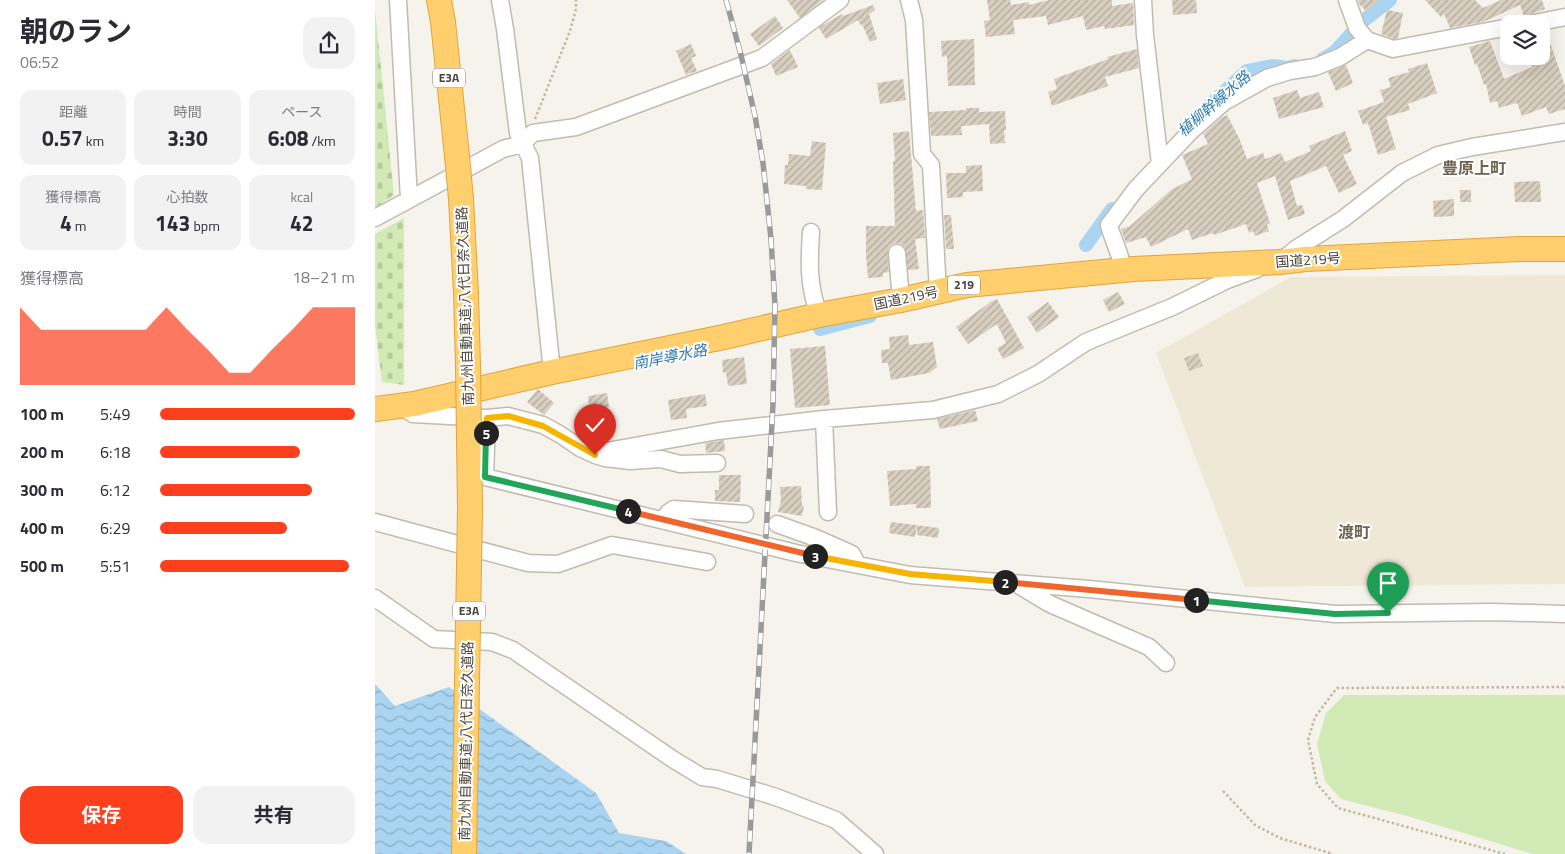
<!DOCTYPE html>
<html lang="ja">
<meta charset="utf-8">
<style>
body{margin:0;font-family:"Titillium Web","Noto Sans JP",sans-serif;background:#f2f2f3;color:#2b2b33;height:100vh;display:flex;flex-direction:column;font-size:19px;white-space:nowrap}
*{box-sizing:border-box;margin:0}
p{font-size:16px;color:#7c7c81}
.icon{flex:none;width:28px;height:28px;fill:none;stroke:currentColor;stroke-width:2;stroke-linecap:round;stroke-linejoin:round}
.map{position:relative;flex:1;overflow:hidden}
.panel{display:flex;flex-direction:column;background:#fff;width:375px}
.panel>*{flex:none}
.buttons{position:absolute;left:1125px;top:15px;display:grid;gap:10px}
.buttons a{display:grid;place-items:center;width:50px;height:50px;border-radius:10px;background:#fff;box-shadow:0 5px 20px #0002;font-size:25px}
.pin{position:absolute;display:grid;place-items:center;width:42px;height:42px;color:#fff;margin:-51px -21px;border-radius:50% 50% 50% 0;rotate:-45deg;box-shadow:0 0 5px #0007}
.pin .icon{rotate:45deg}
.km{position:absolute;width:25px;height:25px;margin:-12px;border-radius:50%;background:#222;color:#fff;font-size:14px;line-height:25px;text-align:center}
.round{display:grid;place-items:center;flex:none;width:52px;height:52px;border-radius:15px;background:#f2f2f3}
.head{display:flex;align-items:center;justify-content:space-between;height:85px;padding:0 20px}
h1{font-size:28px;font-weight:700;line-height:38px}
.metrics{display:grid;grid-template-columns:repeat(3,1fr);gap:8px;height:85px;padding:5px 20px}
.metrics div{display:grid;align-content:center;border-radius:12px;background:#f2f2f3;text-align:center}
.metrics b{font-size:21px;font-weight:700}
.metrics small{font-size:14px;font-weight:400}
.metrics p{font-size:14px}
.chart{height:140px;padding:10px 20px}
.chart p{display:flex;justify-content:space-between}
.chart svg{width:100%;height:90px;margin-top:5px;fill:#fc3f1d;opacity:.7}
.cta{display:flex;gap:10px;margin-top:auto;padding:10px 20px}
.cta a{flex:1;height:58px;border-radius:15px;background:#fc3f1d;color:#fff;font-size:20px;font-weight:700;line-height:58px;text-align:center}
.cta a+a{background:#f2f2f3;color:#2b2b33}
ul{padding:0 20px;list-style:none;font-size:16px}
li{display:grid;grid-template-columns:80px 60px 1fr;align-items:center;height:38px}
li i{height:12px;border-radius:6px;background:#fc3f1d}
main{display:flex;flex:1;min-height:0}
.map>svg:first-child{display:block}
.education{fill:#efe8d6}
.cemetery{fill:url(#cemetery-stones)}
.park{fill:#d2eab5}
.water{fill:url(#water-waves)}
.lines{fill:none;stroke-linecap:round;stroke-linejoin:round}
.canal{stroke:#a9d4f2;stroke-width:14}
.building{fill:url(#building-hatch)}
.minor-casing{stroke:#c2bbae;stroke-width:19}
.highway-casing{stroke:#e0a43c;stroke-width:26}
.path{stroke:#c4b79f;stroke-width:2.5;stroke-dasharray:2.5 2.5;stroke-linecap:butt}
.minor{stroke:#fff;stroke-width:16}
.highway{stroke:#ffcf6e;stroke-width:24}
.rail-casing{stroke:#9a9a9a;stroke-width:5.5}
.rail{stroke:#fff;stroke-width:4;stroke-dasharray:11;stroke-linecap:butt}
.highway-bridge-casing{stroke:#e0a43c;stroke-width:26;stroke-linecap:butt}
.highway-bridge{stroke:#ffcf6e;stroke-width:24}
.split-1-casing{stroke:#fff;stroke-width:10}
.split-2-casing{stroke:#fff;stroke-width:10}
.split-3-casing{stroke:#fff;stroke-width:10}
.split-4-casing{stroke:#fff;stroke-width:10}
.split-5-casing{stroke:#fff;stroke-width:10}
.split-6-casing{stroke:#fff;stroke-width:10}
.split-1{stroke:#22a559;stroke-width:6}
.split-2{stroke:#f0652b;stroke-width:6}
.split-3{stroke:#f5b400;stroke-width:6}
.split-4{stroke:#f0652b;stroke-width:6}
.split-5{stroke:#22a559;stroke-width:6}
.split-6{stroke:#f5b400;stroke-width:6}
.labels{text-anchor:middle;stroke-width:4;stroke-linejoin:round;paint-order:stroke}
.shield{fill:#fff;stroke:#817c74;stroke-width:1}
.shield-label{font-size:12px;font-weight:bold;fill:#4b4439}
.street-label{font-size:14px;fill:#4b4439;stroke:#fff}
.water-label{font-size:15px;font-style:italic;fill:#2e7ab2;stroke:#fff}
.quarter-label{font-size:16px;font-weight:bold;fill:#6e6250;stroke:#fff}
</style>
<main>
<section class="panel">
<div class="head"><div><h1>朝のラン</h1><p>06:52</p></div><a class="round"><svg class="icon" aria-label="share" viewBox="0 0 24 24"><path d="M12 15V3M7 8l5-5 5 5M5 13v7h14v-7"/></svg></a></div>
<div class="metrics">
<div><p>距離</p><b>0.57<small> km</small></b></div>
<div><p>時間</p><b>3:30</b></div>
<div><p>ペース</p><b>6:08<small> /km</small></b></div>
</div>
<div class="metrics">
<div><p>獲得標高</p><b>4<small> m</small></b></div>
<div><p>心拍数</p><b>143<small> bpm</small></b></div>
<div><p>kcal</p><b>42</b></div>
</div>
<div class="chart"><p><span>獲得標高</span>18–21 m</p>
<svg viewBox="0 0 160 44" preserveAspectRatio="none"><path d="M0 44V6L10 17L20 17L30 17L40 17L50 17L60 17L70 6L80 17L90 27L100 38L110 38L120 27L130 17L140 6L150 6L160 6V44z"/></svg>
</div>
<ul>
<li><b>100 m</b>5:49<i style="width:100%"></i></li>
<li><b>200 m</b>6:18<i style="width:72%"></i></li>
<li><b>300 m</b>6:12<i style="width:78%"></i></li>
<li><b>400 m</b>6:29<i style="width:65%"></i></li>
<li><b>500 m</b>5:51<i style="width:97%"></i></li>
</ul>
<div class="cta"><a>保存</a><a>共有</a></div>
</section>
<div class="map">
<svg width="1190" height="854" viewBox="0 0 1190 854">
<defs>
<pattern id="cemetery-stones" width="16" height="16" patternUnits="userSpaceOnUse" patternTransform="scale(1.25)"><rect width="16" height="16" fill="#d2eab5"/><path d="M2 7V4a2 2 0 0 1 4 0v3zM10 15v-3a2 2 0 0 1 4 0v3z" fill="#b6ca9c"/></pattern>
<pattern id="water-waves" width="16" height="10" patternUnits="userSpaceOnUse" patternTransform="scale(1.25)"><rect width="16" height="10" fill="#a9d4f2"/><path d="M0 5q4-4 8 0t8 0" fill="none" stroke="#8caec5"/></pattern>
<pattern id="building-hatch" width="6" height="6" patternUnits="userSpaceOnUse" patternTransform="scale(1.25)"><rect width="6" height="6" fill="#d8cfc1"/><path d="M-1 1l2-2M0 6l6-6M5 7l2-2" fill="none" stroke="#b1aa9e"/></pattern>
</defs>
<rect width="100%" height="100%" fill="#f6f3ec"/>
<!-- education -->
<path class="education" d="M1190 275V584L870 587 781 353 916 277Z"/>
<!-- cemetery -->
<path class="cemetery" d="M0 9 19 195 0 208Z
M29 218V385L7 382 0 326V234Z"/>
<!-- park -->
<path class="park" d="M969 695H1190V854H1158L1036 817 966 799 950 781 942 744 951 713Z"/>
<!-- water -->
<path class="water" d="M0 684 20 706 74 687 221 793 244 833 291 841 311 854H0Z"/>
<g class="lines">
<!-- canal -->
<path class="canal" d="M948 59 960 52 988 21 1015 0
M834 106 872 71 897 66 913 68 920 66
M711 245 737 209
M445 329 495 316"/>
</g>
<!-- building -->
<path class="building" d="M412 0H448L425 18Z
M612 0H635L636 5 654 2V5L674 0H737V6L758 3 759 25 730 29 729 26 711 30 708 16 673 25 671 16 638 20 640 34 611 37 609 21 615 20Z
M797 0H821L822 13 798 15Z
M983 0H1004L992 12 984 4Z
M1050 0H1100L1108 8 1126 0H1167L1170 9 1149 16 1145 5 1108 22 1075 28 1069 14 1066 17Z
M498 5 500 10 494 14 502 39 495 42 487 24 485 25 483 20 451 39 444 28 446 26 467 14 468 16Z
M1012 10 1028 13 1023 38 1019 39 1006 34Z
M400 16 408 28 384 46 375 34Z
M1171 31 1190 86V109L1174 114 1171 107 1147 116 1142 103 1124 108 1122 101 1115 103 1111 84 1109 85 1102 64 1100 65 1094 47 1115 41 1129 79 1157 67 1153 56H1166V32Z
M599 39 600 85 573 86 572 56 567 57 566 41Z
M316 44 321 56 316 58 322 71 311 75 301 51Z
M762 49 764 68 730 77 733 86 677 106 673 92 682 89 679 79 733 59 732 57Z
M415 50 423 67 401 76 396 64Z
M1052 63 1062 93 1033 104 1035 110 1011 117 1021 149 1003 155 993 123 988 125 983 111 1009 102 1005 90 1016 87 1013 78 1034 72 1033 69Z
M971 65 978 83 961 91 953 72Z
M528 79 531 100 505 104 502 83Z
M922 90 925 98 944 92 949 107 904 119 898 98Z
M591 108H604V112L630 111 631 130H629L630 143 615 144 614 124 586 126 587 135 556 136 554 112 591 110Z
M852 115 864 138 872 159 888 153 890 159 906 153 910 162 936 151 934 146 970 131 977 151 968 155 982 184 964 193 951 166 915 181 922 206 927 205 930 214 913 220 900 176 882 183 895 223 892 224 894 231 880 236 878 231 874 233 871 224 839 235 838 233 817 240 813 229 776 247 771 237 751 243 746 229 755 226 796 190 817 179 807 155 833 144 828 134 846 118Z
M534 131 541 211 548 210 550 238 540 239 544 269 533 270 530 248 527 244 521 243 516 245 513 249 514 272 508 273V277L493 278 491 256V226H520L518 161H520L518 133Z
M437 141 451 143 447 190 431 189V186L409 184 410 165H413L414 154 435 156Z
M607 165 608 191 588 192V197L572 198 571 173H591V166Z
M1165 181 1166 202H1140L1139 182Z
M1085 190H1096V202H1085Z
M1079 199V216L1059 217 1058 201Z
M569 215H576L579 249H571Z
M743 292 750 304 734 312 728 300Z
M622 299 649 348 628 359 622 348 631 343 622 324 593 344 581 327 617 301Z
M673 302 684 317 662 333 652 317Z
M533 335 534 345 558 342 562 367 554 373 516 380 513 363H507L506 350 515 349 514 337Z
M450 346 455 405 420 408 415 349Z
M823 353 828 366 814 371 809 358Z
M369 357 372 384 353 386 351 372 348 373 347 360Z
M163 389 179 403 169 415 152 402Z
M232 393 234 407H231L235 433 218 436 217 433H213L211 424H214L212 414H215L213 396Z
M330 394 332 406 311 409 312 418 296 420 293 400Z
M600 410 603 421 565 429 562 419Z
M349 440 350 451 331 453 330 443Z
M541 466H555L556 508H541V504L515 506 512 471 541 469Z
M344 475H366L365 502 340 501V490H344Z
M426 486 427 505 429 506 427 516 403 512 406 500 405 487Z
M516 522 564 528 563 538 542 535V526L540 537 514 533Z"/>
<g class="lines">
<defs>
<path id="minor" d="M23 0 34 199
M125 0 130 29 143 133 155 158 177 372
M534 0 539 20 547 154 556 165 563 292
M768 0 770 35 785 164
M972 0 982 28 992 40 1018 49 1134 27
M1154 24 1190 17
M0 218 128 149 147 144 158 133 201 127 387 58 465 0
M436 232C434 263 433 285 444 315
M522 253 526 300
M905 262 922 248 968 219 1027 173 1063 155 1097 147 1190 132
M748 270C746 254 738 241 734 225L761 189 816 131 849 102 892 78 915 71 940 67 965 57 992 40
M27 407 38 414 112 418 133 416 168 425 186 435 205 448 220 455 230 458 255 461 286 459 305 464 342 463
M112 418 110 477 421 553 535 575 714 589 960 614 1118 612 1190 614
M449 419 453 512
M220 455 232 451 343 431 449 419 558 410 623 394 663 374 711 342 797 307 852 280 882 269
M289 520 293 513 299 509 370 514
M0 522 153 563 183 564 237 545 332 562
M402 524 441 538 477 554 482 564
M645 586 675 604 774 647 791 663
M0 598 59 639 117 642 138 650 299 760 327 777 342 779 401 797 461 820 500 854"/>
<path id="highway" d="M64 0 68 22 82 156
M86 199 91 293 93 367
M0 409 39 404 177 372 349 337 444 315 526 300 592 285 759 269 905 262 931 259 1145 249H1190"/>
</defs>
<!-- minor casing -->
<use href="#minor" class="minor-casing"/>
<!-- highway casing -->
<use href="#highway" class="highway-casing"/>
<!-- path -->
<path class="path" d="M160 119 195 31 201 9V0
M848 791 880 825 905 838 958 854
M1130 854 963 808 942 784 933 740 940 717 962 688 1190 687"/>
<!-- minor -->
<use href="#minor" class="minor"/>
<!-- highway -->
<use href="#highway" class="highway"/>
<defs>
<path id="rail" d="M351 0 366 55 380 116 388 163 396 239 400 306 398 404 374 854"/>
</defs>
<!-- rail casing -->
<use href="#rail" class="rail-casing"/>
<!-- rail -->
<use href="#rail" class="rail"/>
<defs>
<path id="highway-bridge" d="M82 156 86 199
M89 854 95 509 93 367"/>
</defs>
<!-- highway-bridge casing -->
<use href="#highway-bridge" class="highway-bridge-casing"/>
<!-- highway-bridge -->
<use href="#highway-bridge" class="highway-bridge"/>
</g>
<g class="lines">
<defs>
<path id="split-1" d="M821 600 960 614 1013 613"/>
<path id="split-2" d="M630 582 821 600"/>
<path id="split-3" d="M440 556 535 574 630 582"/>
<path id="split-4" d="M253 511 440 556"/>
<path id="split-5" d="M111 433 110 477 253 511"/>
<path id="split-6" d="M111 433 112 418 133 416 168 426 220 455"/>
</defs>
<!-- split-1 casing -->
<use href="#split-1" class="split-1-casing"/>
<!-- split-2 casing -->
<use href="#split-2" class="split-2-casing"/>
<!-- split-3 casing -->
<use href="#split-3" class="split-3-casing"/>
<!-- split-4 casing -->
<use href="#split-4" class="split-4-casing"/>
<!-- split-5 casing -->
<use href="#split-5" class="split-5-casing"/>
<!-- split-6 casing -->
<use href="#split-6" class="split-6-casing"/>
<!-- split-1 -->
<use href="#split-1" class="split-1"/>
<!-- split-2 -->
<use href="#split-2" class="split-2"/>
<!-- split-3 -->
<use href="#split-3" class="split-3"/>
<!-- split-4 -->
<use href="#split-4" class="split-4"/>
<!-- split-5 -->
<use href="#split-5" class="split-5"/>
<!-- split-6 -->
<use href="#split-6" class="split-6"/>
</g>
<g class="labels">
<!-- shield labels -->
<g class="shield">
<rect x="58" y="68.5" width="32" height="19" rx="4"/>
<rect x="573" y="275.5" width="32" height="19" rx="4"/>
<rect x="78" y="601.5" width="32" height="19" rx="4"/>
</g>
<g class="shield-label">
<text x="74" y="82">E3A</text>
<text x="589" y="289">219</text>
<text x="94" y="615">E3A</text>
</g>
<!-- street labels -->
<g class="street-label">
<text transform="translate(933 260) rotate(-4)" y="5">国道219号</text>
<text transform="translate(531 298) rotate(-12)" y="5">国道219号</text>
<text transform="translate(90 306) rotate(-92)" y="5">南九州自動車道;八代日奈久道路</text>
<text transform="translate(91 741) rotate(-89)" y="5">南九州自動車道;八代日奈久道路</text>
</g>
<!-- water labels -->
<g class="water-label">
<text transform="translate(839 104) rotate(-41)" y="5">植柳幹線水路</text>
<text transform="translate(295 357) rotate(-11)" y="5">南岸導水路</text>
</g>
<!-- quarter labels -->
<g class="quarter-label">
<text x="1099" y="174">豊原上町</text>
<text x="979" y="538">渡町</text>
</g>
</g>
</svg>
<div class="buttons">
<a><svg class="icon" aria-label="layers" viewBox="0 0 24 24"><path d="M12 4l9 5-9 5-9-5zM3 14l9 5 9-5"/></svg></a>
</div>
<div class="pin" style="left:1013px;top:613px;background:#1e9e55"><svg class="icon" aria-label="arrive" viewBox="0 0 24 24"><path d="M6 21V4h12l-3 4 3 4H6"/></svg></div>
<div class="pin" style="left:220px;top:455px;background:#d93025"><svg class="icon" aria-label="check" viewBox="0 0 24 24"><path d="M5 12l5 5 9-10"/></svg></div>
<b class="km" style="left:821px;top:600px">1</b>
<b class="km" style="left:630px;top:582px">2</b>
<b class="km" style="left:440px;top:556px">3</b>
<b class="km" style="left:253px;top:511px">4</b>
<b class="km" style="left:111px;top:433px">5</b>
</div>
</main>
